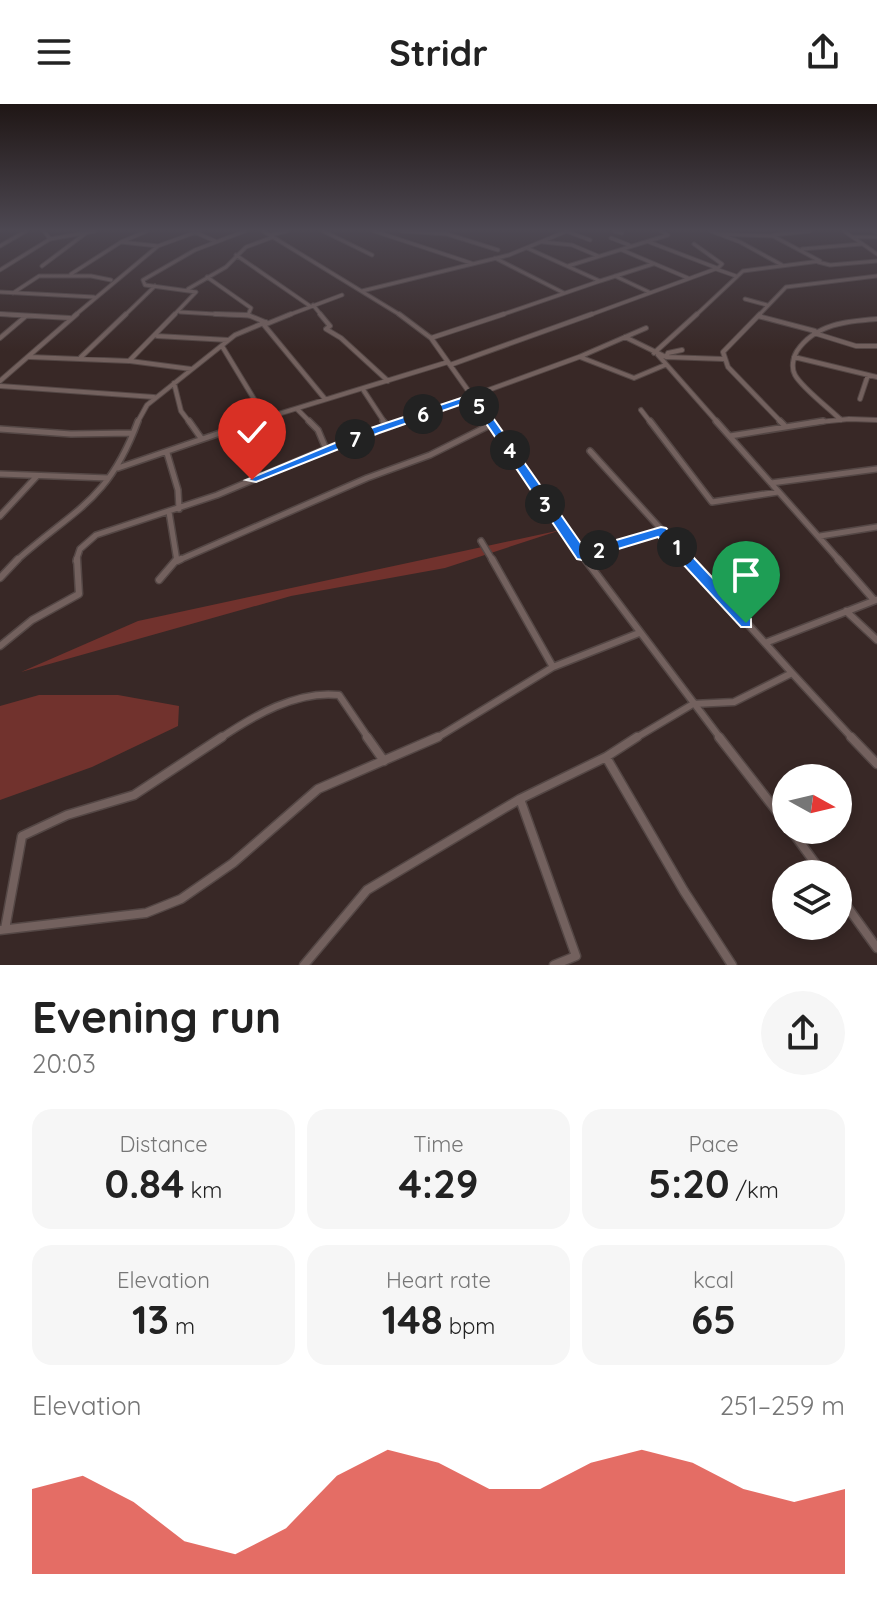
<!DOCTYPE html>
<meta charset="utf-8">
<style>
body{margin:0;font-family:Quicksand,sans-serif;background:#f6f6f6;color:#222;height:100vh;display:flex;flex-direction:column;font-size:30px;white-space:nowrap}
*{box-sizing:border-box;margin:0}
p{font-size:26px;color:#767676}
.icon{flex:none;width:44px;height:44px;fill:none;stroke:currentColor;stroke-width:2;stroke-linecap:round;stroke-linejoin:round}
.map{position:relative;height:861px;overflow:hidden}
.sheet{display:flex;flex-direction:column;background:#fff;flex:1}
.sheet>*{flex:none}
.needle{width:52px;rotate:98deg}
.controls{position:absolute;left:772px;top:660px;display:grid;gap:16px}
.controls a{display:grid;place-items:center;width:80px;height:80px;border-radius:50%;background:#fff;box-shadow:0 4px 12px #0003;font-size:40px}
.pin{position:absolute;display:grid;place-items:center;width:68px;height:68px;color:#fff;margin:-82px -34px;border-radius:50% 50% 50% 0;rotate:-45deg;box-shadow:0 0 8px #0007}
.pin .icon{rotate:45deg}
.km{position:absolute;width:40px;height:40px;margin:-20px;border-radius:50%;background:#222;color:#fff;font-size:22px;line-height:40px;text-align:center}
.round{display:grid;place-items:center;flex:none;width:84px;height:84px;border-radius:42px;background:#f6f6f6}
.overview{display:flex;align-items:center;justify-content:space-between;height:136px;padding:0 32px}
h1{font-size:44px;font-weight:700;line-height:60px}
.figures{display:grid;grid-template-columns:repeat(3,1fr);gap:12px;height:136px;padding:8px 32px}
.figures div{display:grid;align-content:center;border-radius:20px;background:#f6f6f6;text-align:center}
.figures b{font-size:40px;font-weight:700}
.figures small{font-size:22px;font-weight:400}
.figures p{font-size:22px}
.chart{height:224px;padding:16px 32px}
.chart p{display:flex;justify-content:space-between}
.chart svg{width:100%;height:144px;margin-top:8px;fill:#d93025;opacity:.7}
header{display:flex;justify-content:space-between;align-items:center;height:104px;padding:0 32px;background:#fff;font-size:36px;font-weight:700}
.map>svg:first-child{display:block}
.green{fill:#71322d}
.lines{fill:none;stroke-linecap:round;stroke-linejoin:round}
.minor-far4-casing{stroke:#544745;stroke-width:5}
.minor-far3-casing{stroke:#544745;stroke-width:6}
.minor-far2-casing{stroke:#544745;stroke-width:8}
.minor-far1-casing{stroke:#544745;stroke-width:9}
.minor-casing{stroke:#544745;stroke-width:11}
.minor-far4{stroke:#73615e;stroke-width:3}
.minor-far3{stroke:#73615e;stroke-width:4}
.minor-far2{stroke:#73615e;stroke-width:5}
.minor-far1{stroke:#73615e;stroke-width:6}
.minor{stroke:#73615e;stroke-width:8}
.route{fill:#1a73e8;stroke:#fff;stroke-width:2}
</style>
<header><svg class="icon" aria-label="menu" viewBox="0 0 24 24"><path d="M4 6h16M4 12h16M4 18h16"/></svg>Stridr<svg class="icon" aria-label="share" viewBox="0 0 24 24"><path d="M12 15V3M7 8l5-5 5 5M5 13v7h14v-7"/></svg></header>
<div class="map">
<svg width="877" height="861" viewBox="0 0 877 861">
<rect width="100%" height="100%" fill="#382826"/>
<!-- green -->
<path class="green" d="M561 426 445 464 291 492 21 568 138 517Z
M39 591H118L179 602 178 622 92 663 0 696V602Z"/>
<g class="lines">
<defs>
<path id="minor-far4" d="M147 127 121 138 158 142
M192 127 215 137
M263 127 402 212
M323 127 372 151
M374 127 471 159
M402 127 447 130 498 146
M566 127 590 136
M614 127 622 129
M711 127 740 138 782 161
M844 127 877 150
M874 127 877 129
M718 130 773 132 820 157
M270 131 287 127
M773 131 810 127
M854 133H877
M611 134 629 141
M50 135 95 127
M543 138 572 141 598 152
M649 138 717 164
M694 140 722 160 718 164
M0 142 26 127
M527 144 600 177 653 160
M802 145 861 140
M622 146 688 174
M236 151 310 202
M495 154 564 189
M818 158 830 161 877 157
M42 162 86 129
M568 162 668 131 661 127
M716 165 736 172
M0 166 50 135 44 127
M71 170 121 138
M615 172 649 188
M207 173 251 204 248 211
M188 185 226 163 246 143 273 133
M362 187 509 151 567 127
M0 188 94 193
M13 189 39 172H91L111 176
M745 195 767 201
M313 201 322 212
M180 208 249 212
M0 210 27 212
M74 212 158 142 199 127
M124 212 155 182
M173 212 196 188 145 181 143 176 195 146 245 127
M286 212 342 191
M498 212 600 177
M587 212 718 164
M695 212 743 167 820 157
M758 212 786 183 877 172"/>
<path id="minor-far3" d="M0 210 70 214
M215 210 248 211 265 218
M291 210 264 221 325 295
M320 210 330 222 326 225 341 234 388 277
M399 210 431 234 491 319
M760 210 723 248 728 263 782 319
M758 212 815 227
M814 229 856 242H877
M157 232 228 236
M625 233 666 253 723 255
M0 234 26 212
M431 234 504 210
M222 242 266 315
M654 249 697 210
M658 251 718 319
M30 253 129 257 175 210
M81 253 126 210
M580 253 634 274 665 261
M666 253 668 249 682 246
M794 253 877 273
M130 257 191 265
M450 261 592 210
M0 277 77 210
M174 279 181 307 190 319
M0 282 154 293
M364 287 385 319
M860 295 868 271
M298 306 311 319
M641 306 651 319
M841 316C830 305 802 284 795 271 791 264 793 253 797 247 815 220 847 217 877 215
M137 319 147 301 235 231 266 218
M249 319 448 258
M398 319 579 253 646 224
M809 319 849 315 877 316"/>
<path id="minor-far2" d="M189 317 201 334
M309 317 318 326 326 345
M383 317 388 323 404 317
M490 317 587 457
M650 317 712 398 778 388
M716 317 840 457
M780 317 784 321
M234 324 238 337 261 373
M0 325 71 330 132 329
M730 332 823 317
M590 347 690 457
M167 349 178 386 179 405
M118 364 255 317
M0 370 108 374
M771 379 877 365
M169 408 177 457
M0 412 37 372
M820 432 877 423
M481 437 493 457
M582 451 661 427
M16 457C74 405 108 398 138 317
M76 457 80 445 96 431 217 391 326 345 388 323
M177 457 367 374 430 351 492 320"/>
<path id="minor-far1" d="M492 455 553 563
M585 455 721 635
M838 455 874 496
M177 457 181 455
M0 474 18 455
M159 476 177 455
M846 507 877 536
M765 539 876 496
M0 542 32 516 79 490 77 455
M792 569 853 635
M219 635C253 612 297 586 339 591L369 635
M435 635 553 563 639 529
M634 635 693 600 734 598 792 569 689 455"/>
<path id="minor" d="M367 633 384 657
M719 633 786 719
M851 633 877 660
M606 653 684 787 732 861
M520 695 576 852 554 861
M791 726 823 770
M838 790 877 844
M5 825 22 732 67 711 134 691 222 633
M0 826 146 809 181 795 233 759 318 685 438 633
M304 861 367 786 520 695 606 653 637 633"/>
</defs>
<!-- minor-far4 casing -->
<use href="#minor-far4" class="minor-far4-casing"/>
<!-- minor-far3 casing -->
<use href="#minor-far3" class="minor-far3-casing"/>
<!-- minor-far2 casing -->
<use href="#minor-far2" class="minor-far2-casing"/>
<!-- minor-far1 casing -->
<use href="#minor-far1" class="minor-far1-casing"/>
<!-- minor casing -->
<use href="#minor" class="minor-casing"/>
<!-- minor-far4 -->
<use href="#minor-far4" class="minor-far4"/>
<!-- minor-far3 -->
<use href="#minor-far3" class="minor-far3"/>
<!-- minor-far2 -->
<use href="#minor-far2" class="minor-far2"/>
<!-- minor-far1 -->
<use href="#minor-far1" class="minor-far1"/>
<!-- minor -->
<use href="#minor" class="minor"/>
</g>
<!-- sky -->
<linearGradient id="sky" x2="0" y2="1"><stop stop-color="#1f1615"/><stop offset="0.51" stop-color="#4d4852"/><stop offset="1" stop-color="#4d4852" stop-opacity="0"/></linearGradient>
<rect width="877" height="247" fill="url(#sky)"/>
<!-- route -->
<path class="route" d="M470 291H477L585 445 661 423 666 424 751 515V523H741L658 433 582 456 577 455 471 297 379 329 256 378 246 376 371 324Z"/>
</svg>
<div class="controls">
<a><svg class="needle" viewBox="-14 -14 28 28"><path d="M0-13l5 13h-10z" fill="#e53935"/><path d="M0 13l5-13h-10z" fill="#767676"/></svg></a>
<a><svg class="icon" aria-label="layers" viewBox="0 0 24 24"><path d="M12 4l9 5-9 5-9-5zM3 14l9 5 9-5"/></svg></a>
</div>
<div class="pin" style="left:746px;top:519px;background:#1e9e55"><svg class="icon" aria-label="arrive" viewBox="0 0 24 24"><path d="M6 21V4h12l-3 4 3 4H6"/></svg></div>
<div class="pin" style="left:252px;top:376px;background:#d93025"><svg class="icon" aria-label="check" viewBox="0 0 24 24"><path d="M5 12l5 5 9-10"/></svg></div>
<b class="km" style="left:677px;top:443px">1</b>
<b class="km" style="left:599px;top:446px">2</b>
<b class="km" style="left:545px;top:400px">3</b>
<b class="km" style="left:510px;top:346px">4</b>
<b class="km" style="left:479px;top:302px">5</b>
<b class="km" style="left:423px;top:310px">6</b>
<b class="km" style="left:355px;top:335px">7</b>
</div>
<section class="sheet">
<div class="overview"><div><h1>Evening run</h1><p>20:03</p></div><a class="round"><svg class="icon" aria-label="share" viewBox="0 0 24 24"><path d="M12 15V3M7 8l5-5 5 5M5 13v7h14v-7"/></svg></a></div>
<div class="figures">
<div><p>Distance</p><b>0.84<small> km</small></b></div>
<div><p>Time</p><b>4:29</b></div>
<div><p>Pace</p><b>5:20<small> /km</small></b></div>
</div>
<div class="figures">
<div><p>Elevation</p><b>13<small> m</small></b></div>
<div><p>Heart rate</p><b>148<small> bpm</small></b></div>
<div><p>kcal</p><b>65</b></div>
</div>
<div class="chart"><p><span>Elevation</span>251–259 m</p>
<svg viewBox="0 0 160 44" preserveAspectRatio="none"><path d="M0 44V18L10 14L20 22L30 34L40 38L50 30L60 14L70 6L80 10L90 18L100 18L110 10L120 6L130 10L140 18L150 22L160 18V44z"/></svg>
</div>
</section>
